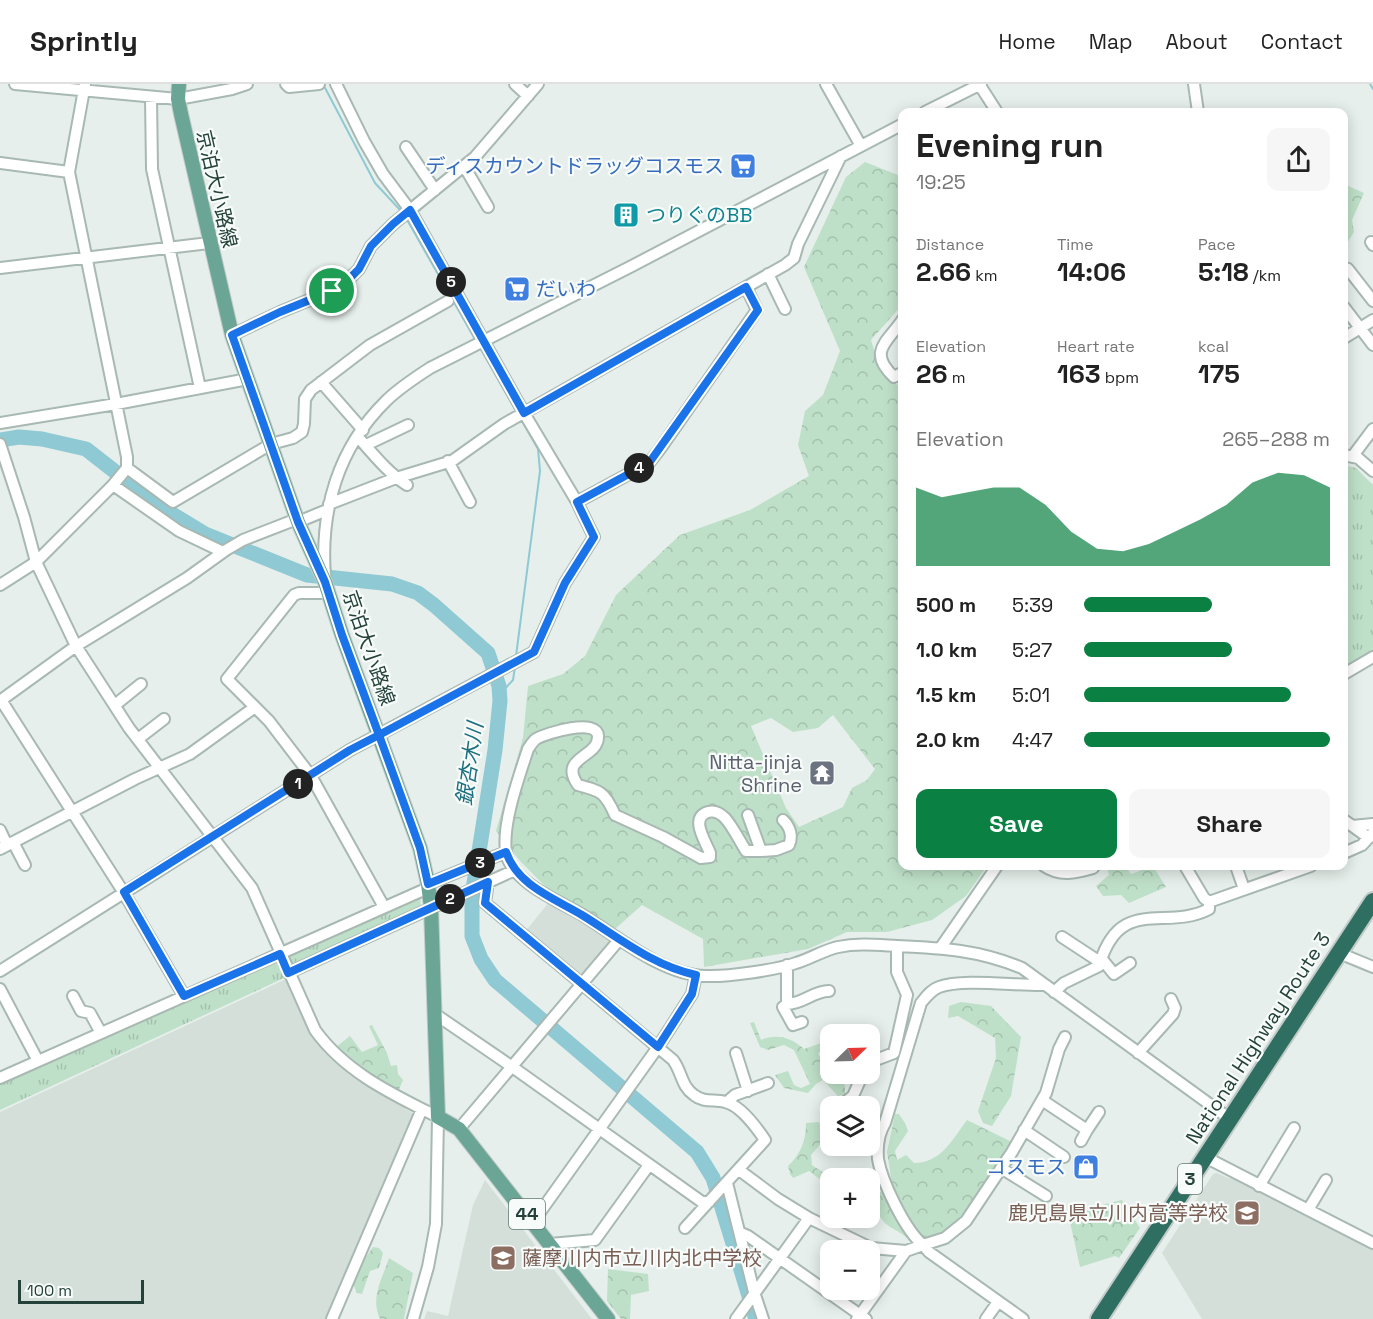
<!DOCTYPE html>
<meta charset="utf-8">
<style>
body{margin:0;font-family:"Space Grotesk","Noto Sans JP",sans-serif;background:#f6f6f6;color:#222;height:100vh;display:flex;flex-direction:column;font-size:22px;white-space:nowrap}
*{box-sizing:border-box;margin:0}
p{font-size:20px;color:#767676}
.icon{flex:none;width:33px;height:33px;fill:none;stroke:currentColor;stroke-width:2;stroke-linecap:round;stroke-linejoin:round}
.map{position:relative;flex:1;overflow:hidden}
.sheet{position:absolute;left:898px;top:24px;width:450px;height:762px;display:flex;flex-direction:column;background:#fff;border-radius:12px;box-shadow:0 3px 15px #0003}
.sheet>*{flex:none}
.needle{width:39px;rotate:67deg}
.tools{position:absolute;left:820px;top:940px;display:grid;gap:12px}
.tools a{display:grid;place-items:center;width:60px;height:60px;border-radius:12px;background:#fff;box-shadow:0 3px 15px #0003;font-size:30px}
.scale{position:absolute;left:18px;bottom:15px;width:126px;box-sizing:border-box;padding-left:6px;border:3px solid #24423a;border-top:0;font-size:16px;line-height:21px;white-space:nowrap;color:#24423a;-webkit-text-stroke:4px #f7fbf9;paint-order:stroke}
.pin{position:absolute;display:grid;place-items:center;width:51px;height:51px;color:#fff;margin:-26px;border:3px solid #fff;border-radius:50%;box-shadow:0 2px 6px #0007}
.km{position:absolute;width:30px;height:30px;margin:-15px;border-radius:50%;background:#222;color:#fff;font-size:16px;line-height:30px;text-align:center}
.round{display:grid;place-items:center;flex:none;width:63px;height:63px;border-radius:12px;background:#f6f6f6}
.headline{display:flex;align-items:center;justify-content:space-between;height:102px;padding:0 18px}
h1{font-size:33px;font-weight:800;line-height:45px}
.figures{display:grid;grid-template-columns:repeat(3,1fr);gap:9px;height:102px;padding:6px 18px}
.figures div{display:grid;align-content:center}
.figures b{font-size:26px;font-weight:800}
.figures small{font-size:16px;font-weight:400}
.figures p{font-size:16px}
.chart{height:168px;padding:12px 18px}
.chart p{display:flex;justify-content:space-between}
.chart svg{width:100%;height:108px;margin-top:6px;fill:#0b8043;opacity:.7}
.primary-button{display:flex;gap:12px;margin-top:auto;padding:12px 18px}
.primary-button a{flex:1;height:69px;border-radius:12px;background:#0b8043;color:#fff;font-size:24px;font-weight:800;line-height:69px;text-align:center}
.primary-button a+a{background:#f6f6f6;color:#222}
ul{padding:0 18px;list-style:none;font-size:20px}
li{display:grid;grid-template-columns:96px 72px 1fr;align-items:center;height:45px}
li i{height:15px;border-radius:8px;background:#0b8043}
header{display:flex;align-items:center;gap:36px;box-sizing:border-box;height:84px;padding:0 30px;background:#fff;border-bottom:2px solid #e0e0e0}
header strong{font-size:28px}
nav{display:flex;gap:33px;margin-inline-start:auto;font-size:21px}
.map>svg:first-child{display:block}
.built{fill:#d4dfda}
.forest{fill:url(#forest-crowns);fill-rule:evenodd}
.park{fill:url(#park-tufts)}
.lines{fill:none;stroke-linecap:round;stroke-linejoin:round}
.stream{stroke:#8ec9d4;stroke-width:2}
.river{stroke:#8ec9d4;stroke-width:15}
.minor-casing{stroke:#a8b8b2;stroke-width:14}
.major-casing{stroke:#c2cac8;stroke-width:16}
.highway-casing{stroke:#c2cac8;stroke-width:20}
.minor{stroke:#fff;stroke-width:10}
.major{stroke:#6aa596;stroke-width:14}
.highway{stroke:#2f6f62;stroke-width:16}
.route-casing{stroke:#fff;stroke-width:12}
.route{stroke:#1a73e8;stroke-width:8}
.labels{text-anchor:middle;stroke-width:4.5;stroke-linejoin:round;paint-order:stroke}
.shield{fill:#f7fbf9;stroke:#637a73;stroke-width:1.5}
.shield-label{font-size:18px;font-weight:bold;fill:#24423a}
.shop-label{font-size:20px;fill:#366cbe;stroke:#f7fbf9;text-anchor:end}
.street-label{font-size:20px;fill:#24423a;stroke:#f7fbf9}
.culture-label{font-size:20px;fill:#0d838f;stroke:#f7fbf9;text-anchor:start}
.worship-label{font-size:20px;fill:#5b616d;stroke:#f7fbf9;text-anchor:end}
.education-label{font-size:20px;fill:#785e54;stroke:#f7fbf9;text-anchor:end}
.water-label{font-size:21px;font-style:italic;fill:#1c6f80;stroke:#f7fbf9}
</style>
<header>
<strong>Sprintly</strong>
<nav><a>Home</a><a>Map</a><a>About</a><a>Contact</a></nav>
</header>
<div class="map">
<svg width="1373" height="1235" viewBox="0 0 1373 1235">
<defs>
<pattern id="forest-crowns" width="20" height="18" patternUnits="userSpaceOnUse" patternTransform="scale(1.5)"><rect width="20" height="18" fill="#bfe0c8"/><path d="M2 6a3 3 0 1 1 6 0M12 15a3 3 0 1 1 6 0" fill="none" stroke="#a4c1ad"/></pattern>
<pattern id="park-tufts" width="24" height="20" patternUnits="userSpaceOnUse" patternTransform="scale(1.5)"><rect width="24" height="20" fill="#bfe0c8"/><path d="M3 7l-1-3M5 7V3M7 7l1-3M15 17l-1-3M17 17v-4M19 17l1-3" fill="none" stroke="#a4c1ad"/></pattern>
</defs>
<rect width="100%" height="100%" fill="#e6efeb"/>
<!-- built -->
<path class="built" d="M549 818 608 854 610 858 581 892H578L525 848Z
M286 895 311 950 325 969 356 994 405 1022V1025L415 1030 328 1235H0V1028Z
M1217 1089 1228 1094 1240 1095 1373 1164V1235H1202L1162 1169 1213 1090Z
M485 1096 592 1235H424L427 1227 448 1232 473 1121Z"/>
<!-- forest -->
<path class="forest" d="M865 78 903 93V220L871 256C878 277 881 295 903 303V782H987L966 812 932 836 887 848H847L808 865 704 883 703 855 642 821 615 845 548 805 520 777 496 747 523 654 528 602 563 590 585 572 616 511 680 451 750 426 809 392 798 361 805 327 823 311 840 267 804 183 846 93ZM833 631 875 685 867 696 852 704 843 723 799 743 786 724 751 642 771 634 793 648 818 644Z
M1344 100 1364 109 1352 136 1354 148 1344 164Z
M1050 782H1125L1131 790 1153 782 1166 803 1129 819 1121 811 1103 812 1096 802 1109 791 1107 784 1097 782 1074 786Z
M961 918 991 922 1021 953 1011 1012 992 1042 983 1039 978 1027 996 974 995 954 958 932 948 934 949 922Z
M754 938 761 956C777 949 792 954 804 965L827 957 826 965 818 969 827 987 831 985V990H839L845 1002V1010L838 1012 823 996 816 1000 808 1009 784 1004 775 991 788 987 794 1001 801 1004 810 1000 794 966 784 961 768 966 760 963 750 939Z
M372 941 387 969 391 982 397 981 398 990 403 996 398 1008 351 979 336 963 350 952 362 968 378 961 369 942Z
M895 1030H899L905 1039 908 1047 895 1067 897 1076 906 1071 914 1079C941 1079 952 1056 967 1036L1012 1058 954 1143 930 1156 911 1158C895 1140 882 1148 875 1119L870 1117V1106L885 1109 892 1100 887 1068Z
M819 1038 824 1056 811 1071 812 1081 833 1095H831V1104L809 1087 793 1094 790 1090 788 1082C801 1070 806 1056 806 1039Z
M1122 1116 1140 1144 1119 1174 1115 1172 1080 1183 1070 1138C1083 1125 1105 1120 1122 1116Z
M373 1163 379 1164 383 1169 379 1184 370 1187 362 1210 357 1209 353 1200 359 1183Z
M389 1174 413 1189 404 1235H380C370 1213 382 1196 389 1174Z
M608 1185 648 1190 649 1207 631 1211 630 1235H621L607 1217Z"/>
<!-- park -->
<path class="park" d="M1344 381 1356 384 1373 401V567L1344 586Z
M420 811 421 825 291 884 287 870Z
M278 875 286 893 0 1026V996Z"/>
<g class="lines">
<!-- stream -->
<path class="stream" d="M323 0 375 99 401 127
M1370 0 1373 5
M406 134 476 257
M479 262 516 327
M516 572 540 387 538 365 521 335
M500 617V610L513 596 515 583"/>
<!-- river -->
<path class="river" d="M0 356 19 353 42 355 86 365 159 422 205 450 307 491 392 500 418 509 434 521 488 569 499 602 500 617 495 666 472 812V852L481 875 495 896 697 1068 713 1094 756 1235"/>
<defs>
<path id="minor" d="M15 0 178 15 232 5 247 0
M286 0 289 3 319 0
M515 0 528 12
M826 0 861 62
M979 0 997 28
M1194 0 1198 28
M151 13 152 85 200 304
M925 28 981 0
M406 63 435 106
M0 79 69 88
M464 82 488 123
M1371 158 1373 161
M0 184 209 159
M1344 187 1348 185 1373 217
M768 190 785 225
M1344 223 1373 261
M903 235C889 257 866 267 894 293L903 288
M232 251 280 228 331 207 349 195 359 185 371 162 393 140 475 73 538 0
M1344 254 1373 236
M321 298 363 346
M0 339 116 320 248 295
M358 353C373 370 388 389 407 401
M0 360 24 433 36 478 76 562 129 644 252 804 315 946C345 988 392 1010 438 1033L436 1140 428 1183 413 1235
M366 361 408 341
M1344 371 1358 374 1373 387
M1352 373 1373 345
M448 377 470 418
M127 384 173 418 271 360 293 354 302 348 304 340 305 315 311 306 370 261 448 217
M113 401 179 447 223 468
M577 418 649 379 660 365 757 226 746 203
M329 420 396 394 452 377 504 340 785 181 794 174 798 160 841 72
M298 438 327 426
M325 492C320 426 338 364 386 317 399 304 415 294 430 284L630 183 903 40
M0 501 36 478 113 401 127 384V373L69 88 85 0
M329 509H299L294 511 227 595 269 637 311 692 384 823
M1344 590 1373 573
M1 616 124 809 184 912
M0 617 76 562 187 494 226 466 243 456 297 435
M115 621 141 600
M138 655 164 635
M748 731 761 767H746C739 756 733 743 725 734 720 729 715 726 708 728 689 734 706 758 710 769V773L701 774 663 753 615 731C605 708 601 707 578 701 558 673 598 674 598 653 599 633 546 649 536 655 533 657 530 662 528 665 519 693 502 739 506 768 510 797 558 817 581 830 617 852 662 891 706 892 727 893 776 886 796 879 810 875 824 866 838 863 858 859 877 861 897 862 943 864 979 866 1022 884L1230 1035
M1344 736 1369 754
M1352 742 1373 740
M0 746 7 761
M13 758 25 781
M0 765 135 695 190 670 255 623
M761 767 776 766 789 761C793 752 790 743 783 736
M1344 769 1362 761 1373 749
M1044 782C1060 793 1076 789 1093 784
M1185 782 1204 814 1209 818 1311 782
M1236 782 1244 805
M488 798 485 819 673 976C682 988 681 1002 694 1011 704 1019 714 1015 725 1018 740 1021 757 1044 765 1056L685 1144
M428 800 506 768
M1062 853 1100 878
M941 863 997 782
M1339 869 1373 883
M1101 874 1114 890 1130 879
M787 881V920L783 923 793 941 802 938
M0 887 350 666 534 568 565 499 594 453 577 418 524 329 410 126 383 90 364 57 336 0
M288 889 515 786
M1045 901C1016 902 963 894 939 903 931 906 927 912 921 919L885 1039C879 1049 877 1063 878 1075 882 1098 905 1146 923 1161L945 1154 966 1137 1012 1068 1046 1009 1059 965 1065 953
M0 905 38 977
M1054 908 1064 899 1099 882C1120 810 1165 848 1209 825V818
M73 912 81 927 90 929 101 949
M787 920C803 920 813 907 829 907
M435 930 511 982 702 1118H709
M736 969 748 1007
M1138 969 1173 930 1175 924 1171 915
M870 990 872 989 873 977 894 969 907 911 897 888V862
M0 994 428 804
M1042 1016 1087 1046 1081 1057
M727 1018 735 1011 768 999
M840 1022 853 1012 861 994 869 990
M459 1045 619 856
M1024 1046 1064 1073
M1087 1046 1099 1028
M1205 1073 1373 1159
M1001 1084 1046 1112
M739 1086 778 1115 809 1134 871 1164 906 1167 923 1161 929 1168 1023 1235
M727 1099 754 1208 763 1235
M1259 1102 1294 1044
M1308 1126 1326 1096
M533 1138 658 963 692 910 696 891
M741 1149 748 1152 866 1235
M550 1160 595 1156 649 1081
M332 1235 422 1025
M736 1235 809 1134
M857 1235 906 1167
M986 1235 998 1218"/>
<path id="major" d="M179 0 178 15 181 30 232 251 298 438 325 498 342 551 420 764 428 800 431 823 438 1033 459 1045 608 1235"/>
<path id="highway" d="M1099 1235 1373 817"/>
</defs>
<!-- minor casing -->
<use href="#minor" class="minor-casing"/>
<!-- major casing -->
<use href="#major" class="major-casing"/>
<!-- highway casing -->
<use href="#highway" class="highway-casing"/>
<!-- minor -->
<use href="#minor" class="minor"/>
<!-- major -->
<use href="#major" class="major"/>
<!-- highway -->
<use href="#highway" class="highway"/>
</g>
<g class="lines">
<defs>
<path id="route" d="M332 207 280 228 232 251 298 438 325 498 342 551 379 651 350 666 124 808 184 912 280 870 288 889 488 798 485 819 658 963 692 910 696 891C653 882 618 853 582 831 554 814 518 802 506 768L428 800 420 764 379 651 534 568 565 499 594 453 577 418 649 379 758 226 746 203 524 329 410 126 393 140 371 162 359 185 349 195 332 207"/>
</defs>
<!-- route casing -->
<use href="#route" class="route-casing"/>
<!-- route -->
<use href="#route" class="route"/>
</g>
<!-- icons -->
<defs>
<symbol id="supermarket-square" viewBox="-11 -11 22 22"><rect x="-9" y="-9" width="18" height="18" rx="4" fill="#3f7fe0" stroke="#f7fbf9"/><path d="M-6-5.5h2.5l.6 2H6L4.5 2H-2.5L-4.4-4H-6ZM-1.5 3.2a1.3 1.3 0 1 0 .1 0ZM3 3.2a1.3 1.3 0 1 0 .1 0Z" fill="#fff"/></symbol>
<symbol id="building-square" viewBox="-11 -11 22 22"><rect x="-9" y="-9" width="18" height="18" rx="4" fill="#0f9aa8" stroke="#f7fbf9"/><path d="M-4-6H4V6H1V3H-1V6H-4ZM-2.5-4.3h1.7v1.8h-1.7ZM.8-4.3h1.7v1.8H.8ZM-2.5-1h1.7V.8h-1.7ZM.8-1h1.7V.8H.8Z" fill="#fff"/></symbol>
<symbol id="temple-square" viewBox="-11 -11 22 22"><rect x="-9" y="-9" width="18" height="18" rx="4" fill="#6b7280" stroke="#f7fbf9"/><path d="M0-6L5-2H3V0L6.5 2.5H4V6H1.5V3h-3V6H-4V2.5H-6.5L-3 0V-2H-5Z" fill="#fff"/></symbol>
<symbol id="shop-square" viewBox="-11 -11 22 22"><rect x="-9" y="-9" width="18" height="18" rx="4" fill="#3f7fe0" stroke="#f7fbf9"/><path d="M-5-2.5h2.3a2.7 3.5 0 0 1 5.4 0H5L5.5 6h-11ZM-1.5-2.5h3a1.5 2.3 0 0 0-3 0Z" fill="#fff"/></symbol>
<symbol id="school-square" viewBox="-11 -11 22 22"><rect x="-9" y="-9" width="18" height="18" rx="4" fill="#8d6e63" stroke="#f7fbf9"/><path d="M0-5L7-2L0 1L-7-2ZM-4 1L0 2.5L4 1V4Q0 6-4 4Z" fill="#fff"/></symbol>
</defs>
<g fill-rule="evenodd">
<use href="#supermarket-square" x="728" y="67" width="30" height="30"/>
<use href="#building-square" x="611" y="116" width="30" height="30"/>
<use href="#supermarket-square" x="502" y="190" width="30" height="30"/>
<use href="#temple-square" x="807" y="674" width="30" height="30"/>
<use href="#shop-square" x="1071" y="1068" width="30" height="30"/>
<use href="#school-square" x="1232" y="1114" width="30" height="30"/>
<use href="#school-square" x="488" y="1159" width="30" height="30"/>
</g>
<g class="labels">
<!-- shield labels -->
<g class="shield">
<rect x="1178" y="1080" width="24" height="30" rx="4.5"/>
<rect x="509" y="1115" width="36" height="30" rx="4.5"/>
</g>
<g class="shield-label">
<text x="1190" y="1101">3</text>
<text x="527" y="1136">44</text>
</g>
<!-- shop labels -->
<g class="shop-label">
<text x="724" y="89">ディスカウントドラッグコスモス</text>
<text x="536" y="212" text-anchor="start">だいわ</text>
<text x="1066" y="1090">コスモス</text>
</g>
<!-- street labels -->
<g class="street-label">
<text transform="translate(217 105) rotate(77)" y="7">京泊大小路線</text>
<text transform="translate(369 564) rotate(71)" y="7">京泊大小路線</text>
<text transform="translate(1258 954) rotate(-57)" y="7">National Highway Route 3</text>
</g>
<!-- culture labels -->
<g class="culture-label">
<text x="646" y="138">つりぐのBB</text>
</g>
<!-- worship labels -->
<g class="worship-label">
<text x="802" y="685">Nitta-jinja<tspan x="802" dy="23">Shrine</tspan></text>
</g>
<!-- education labels -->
<g class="education-label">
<text x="1228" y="1136">鹿児島県立川内高等学校</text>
<text x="522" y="1181" text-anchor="start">薩摩川内市立川内北中学校</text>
</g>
<!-- water labels -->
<g class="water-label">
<text transform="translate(470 680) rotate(-82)" y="7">銀杏木川</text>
</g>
</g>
</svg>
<div class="tools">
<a><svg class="needle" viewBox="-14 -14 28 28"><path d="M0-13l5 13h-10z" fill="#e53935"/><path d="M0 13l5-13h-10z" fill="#767676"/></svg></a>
<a><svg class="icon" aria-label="layers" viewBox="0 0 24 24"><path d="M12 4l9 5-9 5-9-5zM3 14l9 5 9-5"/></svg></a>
<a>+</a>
<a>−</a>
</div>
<div class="scale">100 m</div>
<div class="pin" style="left:332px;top:207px;background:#1e9e55"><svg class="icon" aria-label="arrive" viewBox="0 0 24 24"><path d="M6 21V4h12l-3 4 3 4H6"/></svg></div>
<b class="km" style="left:298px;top:700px">1</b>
<b class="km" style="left:450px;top:815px">2</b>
<b class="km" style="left:480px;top:779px">3</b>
<b class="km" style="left:639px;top:384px">4</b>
<b class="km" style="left:451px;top:198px">5</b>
<section class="sheet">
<div class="headline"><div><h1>Evening run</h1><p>19:25</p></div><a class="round"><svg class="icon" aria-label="share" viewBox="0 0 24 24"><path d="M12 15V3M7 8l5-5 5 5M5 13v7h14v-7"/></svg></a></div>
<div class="figures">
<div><p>Distance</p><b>2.66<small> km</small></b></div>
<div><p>Time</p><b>14:06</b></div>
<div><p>Pace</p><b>5:18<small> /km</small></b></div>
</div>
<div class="figures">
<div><p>Elevation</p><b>26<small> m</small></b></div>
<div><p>Heart rate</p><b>163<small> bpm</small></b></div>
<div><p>kcal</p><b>175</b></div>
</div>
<div class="chart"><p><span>Elevation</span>265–288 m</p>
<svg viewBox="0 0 160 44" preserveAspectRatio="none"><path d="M0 44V12L10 16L20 14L30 12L40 12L50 19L60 30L70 37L80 38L90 35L100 30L110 25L120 19L130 10L140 6L150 7L160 12V44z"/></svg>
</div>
<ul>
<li><b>500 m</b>5:39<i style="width:52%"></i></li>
<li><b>1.0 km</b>5:27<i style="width:60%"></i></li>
<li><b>1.5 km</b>5:01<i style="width:84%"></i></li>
<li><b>2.0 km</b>4:47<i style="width:100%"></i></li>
</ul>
<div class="primary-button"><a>Save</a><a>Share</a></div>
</section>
</div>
